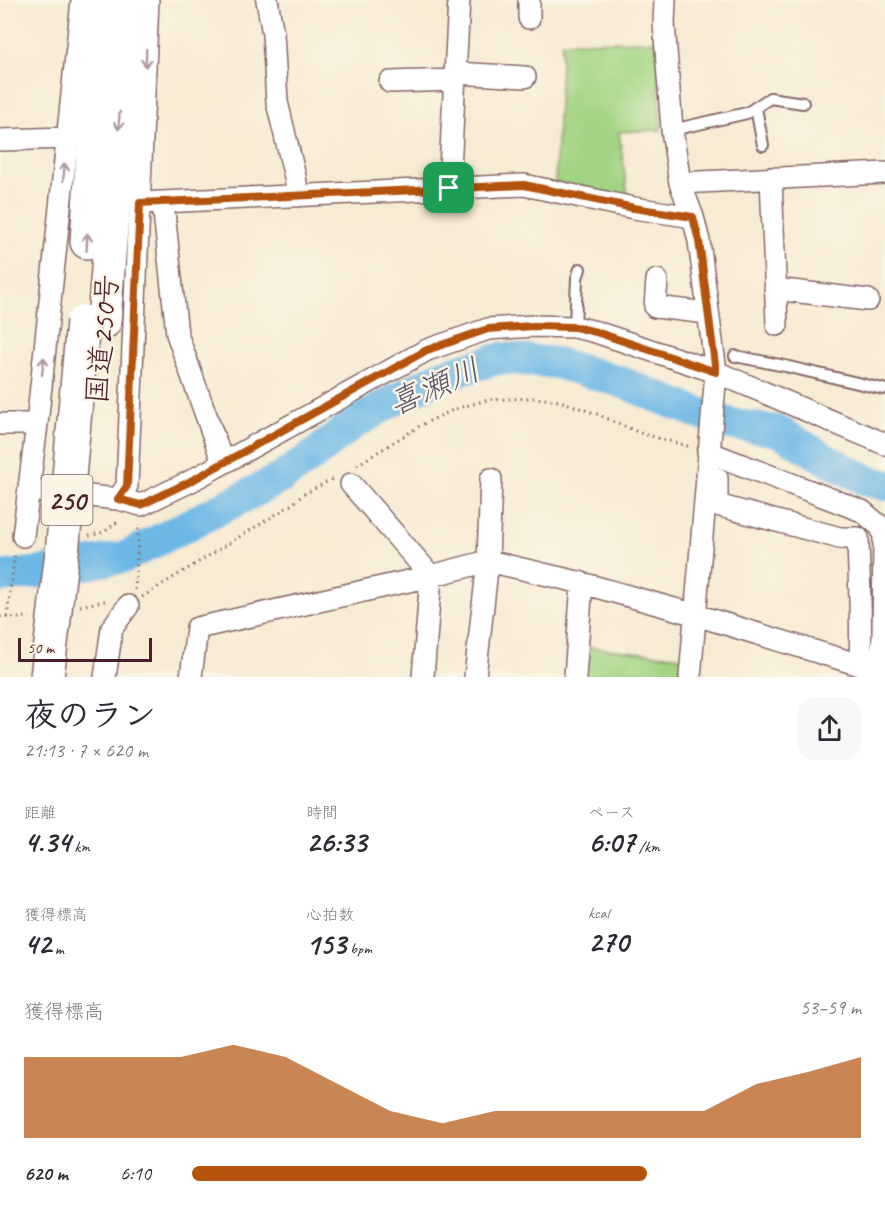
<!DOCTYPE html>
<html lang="ja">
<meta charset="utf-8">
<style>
body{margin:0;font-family:Caveat,"Klee One",sans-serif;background:#f7f7f7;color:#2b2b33;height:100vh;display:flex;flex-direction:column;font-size:22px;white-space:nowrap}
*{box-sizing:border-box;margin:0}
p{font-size:20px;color:#7c7c81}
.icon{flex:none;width:33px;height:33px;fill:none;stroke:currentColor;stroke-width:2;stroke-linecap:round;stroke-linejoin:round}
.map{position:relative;height:677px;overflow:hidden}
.panel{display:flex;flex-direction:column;background:#fff;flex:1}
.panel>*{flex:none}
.scale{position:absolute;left:18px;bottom:15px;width:134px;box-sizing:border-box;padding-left:6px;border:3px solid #4a1f2b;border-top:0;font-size:16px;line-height:21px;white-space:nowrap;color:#4a1f2b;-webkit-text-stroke:4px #fcf5e5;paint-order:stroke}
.pin{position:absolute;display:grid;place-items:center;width:51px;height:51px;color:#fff;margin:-26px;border-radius:12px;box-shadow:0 3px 9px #0006}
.round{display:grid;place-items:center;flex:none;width:63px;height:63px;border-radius:18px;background:#f7f7f7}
.headline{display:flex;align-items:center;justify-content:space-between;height:102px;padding:0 24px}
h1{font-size:33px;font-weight:800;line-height:45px}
.figures{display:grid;grid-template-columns:repeat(3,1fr);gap:9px;height:102px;padding:6px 24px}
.figures div{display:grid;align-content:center}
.figures b{font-size:30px;font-weight:800}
.figures small{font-size:16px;font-weight:400}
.figures p{font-size:16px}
.chart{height:168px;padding:12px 24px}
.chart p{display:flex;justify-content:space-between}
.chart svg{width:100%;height:108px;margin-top:6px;fill:#b45309;opacity:.7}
ul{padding:0 24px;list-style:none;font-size:20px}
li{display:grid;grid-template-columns:96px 72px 1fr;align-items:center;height:45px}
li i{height:15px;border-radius:8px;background:#b45309}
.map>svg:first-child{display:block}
.green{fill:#a3d483;stroke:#767a57;stroke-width:1.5}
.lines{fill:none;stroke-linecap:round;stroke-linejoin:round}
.river{stroke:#6db8e6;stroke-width:32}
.service-casing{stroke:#866666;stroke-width:14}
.minor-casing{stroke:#866666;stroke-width:24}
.trunk-casing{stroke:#866666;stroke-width:36}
.path{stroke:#866666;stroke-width:3;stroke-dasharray:1.5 4.5;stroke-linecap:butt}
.service{stroke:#fff;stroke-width:10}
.minor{stroke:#fff;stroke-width:21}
.trunk{stroke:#fff;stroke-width:33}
.trunk-bridge-casing{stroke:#866666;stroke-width:36;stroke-linecap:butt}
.trunk-bridge{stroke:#fff;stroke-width:33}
.oneway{stroke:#ae9aa0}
.route-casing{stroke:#fff;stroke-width:12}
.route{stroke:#b45309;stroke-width:8}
.labels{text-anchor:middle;stroke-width:5;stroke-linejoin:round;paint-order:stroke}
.shield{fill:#fcf5e5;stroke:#7f5f63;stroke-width:1.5}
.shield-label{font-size:28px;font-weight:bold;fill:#4a1f2b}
.street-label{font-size:30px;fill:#4a1f2b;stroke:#fcf5e5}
.water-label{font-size:32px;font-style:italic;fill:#56556c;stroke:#fcf5e5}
</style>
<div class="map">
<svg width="885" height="677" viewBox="0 0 885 677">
<rect width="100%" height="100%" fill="#fcf5e5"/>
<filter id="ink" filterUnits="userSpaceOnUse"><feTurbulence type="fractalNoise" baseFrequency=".0167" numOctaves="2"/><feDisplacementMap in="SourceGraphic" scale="12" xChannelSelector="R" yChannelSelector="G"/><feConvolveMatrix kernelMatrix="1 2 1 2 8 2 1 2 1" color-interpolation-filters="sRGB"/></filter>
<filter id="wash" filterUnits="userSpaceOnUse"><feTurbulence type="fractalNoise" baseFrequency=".008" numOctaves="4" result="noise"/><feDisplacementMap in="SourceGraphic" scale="24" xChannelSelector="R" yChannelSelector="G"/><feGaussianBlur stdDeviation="1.35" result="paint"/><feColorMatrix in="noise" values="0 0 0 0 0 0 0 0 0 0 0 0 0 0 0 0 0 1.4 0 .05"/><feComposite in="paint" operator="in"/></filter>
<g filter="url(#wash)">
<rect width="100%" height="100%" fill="#f6ebd3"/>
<!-- green -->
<path class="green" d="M657 41 661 130 619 132 628 198 555 182 562 42Z
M588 647 682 657 681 677H585Z"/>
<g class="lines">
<!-- river -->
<path class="river" d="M0 577 41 572 125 557 281 478 314 455 349 427 397 398 443 375 501 358 557 363 621 382 693 411 731 424 778 431 829 461 868 481 885 485"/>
</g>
</g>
<g filter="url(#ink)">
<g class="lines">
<defs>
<path id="service" d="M756 108 763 145
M672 130 747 113 770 98 803 103
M575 327 577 278 580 269
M735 356 785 366 883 389"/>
<path id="minor" d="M267 0 273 34 277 102 295 177 298 196
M665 0 664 23 672 130 680 183 693 217 699 241 716 372 690 677
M529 18V0
M455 73 525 77
M390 82 455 80
M0 140 67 138
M771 178 777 325
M680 183 885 173
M449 188 459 0
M140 203 524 185 634 208 693 217
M163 203 177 334 223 463
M657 280 655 307 708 313
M775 289 868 300
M0 424H37
M708 452 862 511 881 527 885 540
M717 478V505L840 538H858C859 581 862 623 860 665
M351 484 431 576 423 677
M29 490 118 499 141 505 189 482 427 350 488 329 533 326 575 327 596 332 716 372 885 444
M118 499 127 486 148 0
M23 536 37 424 82 0
M105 677 112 628 128 606
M191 677 197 628 431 576 488 561 582 583 696 615 860 665 885 670
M475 677 488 561 491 479
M575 677 582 583
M876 677 879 668 883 638 884 539"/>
<path id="trunk" d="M87 242 102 0
M104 322 128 0"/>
</defs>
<!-- service casing -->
<use href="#service" class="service-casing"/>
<!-- minor casing -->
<use href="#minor" class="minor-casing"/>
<!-- trunk casing -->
<use href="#trunk" class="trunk-casing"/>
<!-- path -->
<path class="path" d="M357 465 423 424 455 409 487 400 535 398 560 401 597 414 640 433 691 447
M89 536 104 532 120 520
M135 590 139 524
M142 597 291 505 304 494 333 479
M80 606 109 600
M0 617 19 618 30 616
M7 617 15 553"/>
<!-- service -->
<use href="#service" class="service"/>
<!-- minor -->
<use href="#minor" class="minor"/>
<!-- trunk -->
<use href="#trunk" class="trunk"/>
<defs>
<path id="trunk-bridge" d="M47 677 63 543 83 322"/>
</defs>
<!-- trunk-bridge casing -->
<use href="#trunk-bridge" class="trunk-bridge-casing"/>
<!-- trunk-bridge -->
<use href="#trunk-bridge" class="trunk-bridge"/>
</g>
<!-- one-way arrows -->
<defs><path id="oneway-shaft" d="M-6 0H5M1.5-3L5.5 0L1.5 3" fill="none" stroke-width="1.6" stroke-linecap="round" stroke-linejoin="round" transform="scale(1.5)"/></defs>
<g class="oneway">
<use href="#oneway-shaft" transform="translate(146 58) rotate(92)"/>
<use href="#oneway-shaft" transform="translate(119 121) rotate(94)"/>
<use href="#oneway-shaft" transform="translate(64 172) rotate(-84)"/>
<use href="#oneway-shaft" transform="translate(87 242) rotate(-87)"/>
<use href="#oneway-shaft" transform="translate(43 366) rotate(-84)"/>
</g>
</g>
<g class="lines" filter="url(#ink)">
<defs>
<path id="route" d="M524 185 634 208 693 217 699 241 716 372 596 332 575 327 533 326 488 329 427 350 189 482 141 505 118 499 127 486 140 203Z"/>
</defs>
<!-- route casing -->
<use href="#route" class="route-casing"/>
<!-- route -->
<use href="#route" class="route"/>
</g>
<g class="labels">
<!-- shield labels -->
<rect class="shield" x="41.5" y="475" width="51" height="50" rx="4.5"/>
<g class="shield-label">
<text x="67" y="510">250</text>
</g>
<!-- street labels -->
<g class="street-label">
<text transform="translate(102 339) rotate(-85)" y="10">国道250号</text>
</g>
<!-- water labels -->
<g class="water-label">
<text transform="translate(434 386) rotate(-23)" y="11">喜瀬川</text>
</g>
</g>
</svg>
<div class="scale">50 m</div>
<div class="pin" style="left:449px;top:188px;background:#1e9e55"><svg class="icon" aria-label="arrive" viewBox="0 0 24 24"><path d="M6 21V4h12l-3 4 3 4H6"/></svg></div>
</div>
<section class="panel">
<div class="headline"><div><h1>夜のラン</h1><p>21:13 · 7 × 620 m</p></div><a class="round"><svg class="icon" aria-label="share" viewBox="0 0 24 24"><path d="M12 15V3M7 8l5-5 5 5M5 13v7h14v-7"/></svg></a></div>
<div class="figures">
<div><p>距離</p><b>4.34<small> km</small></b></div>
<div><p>時間</p><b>26:33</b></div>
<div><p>ペース</p><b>6:07<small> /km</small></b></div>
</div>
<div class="figures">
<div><p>獲得標高</p><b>42<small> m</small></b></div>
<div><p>心拍数</p><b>153<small> bpm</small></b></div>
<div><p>kcal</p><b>270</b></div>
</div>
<div class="chart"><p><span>獲得標高</span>53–59 m</p>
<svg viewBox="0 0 160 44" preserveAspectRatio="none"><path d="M0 44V11L10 11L20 11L30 11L40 6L50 11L60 22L70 33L80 38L90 33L100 33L110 33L120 33L130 33L140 22L150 17L160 11V44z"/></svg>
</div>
<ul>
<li><b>620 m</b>6:10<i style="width:68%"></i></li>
</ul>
</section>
